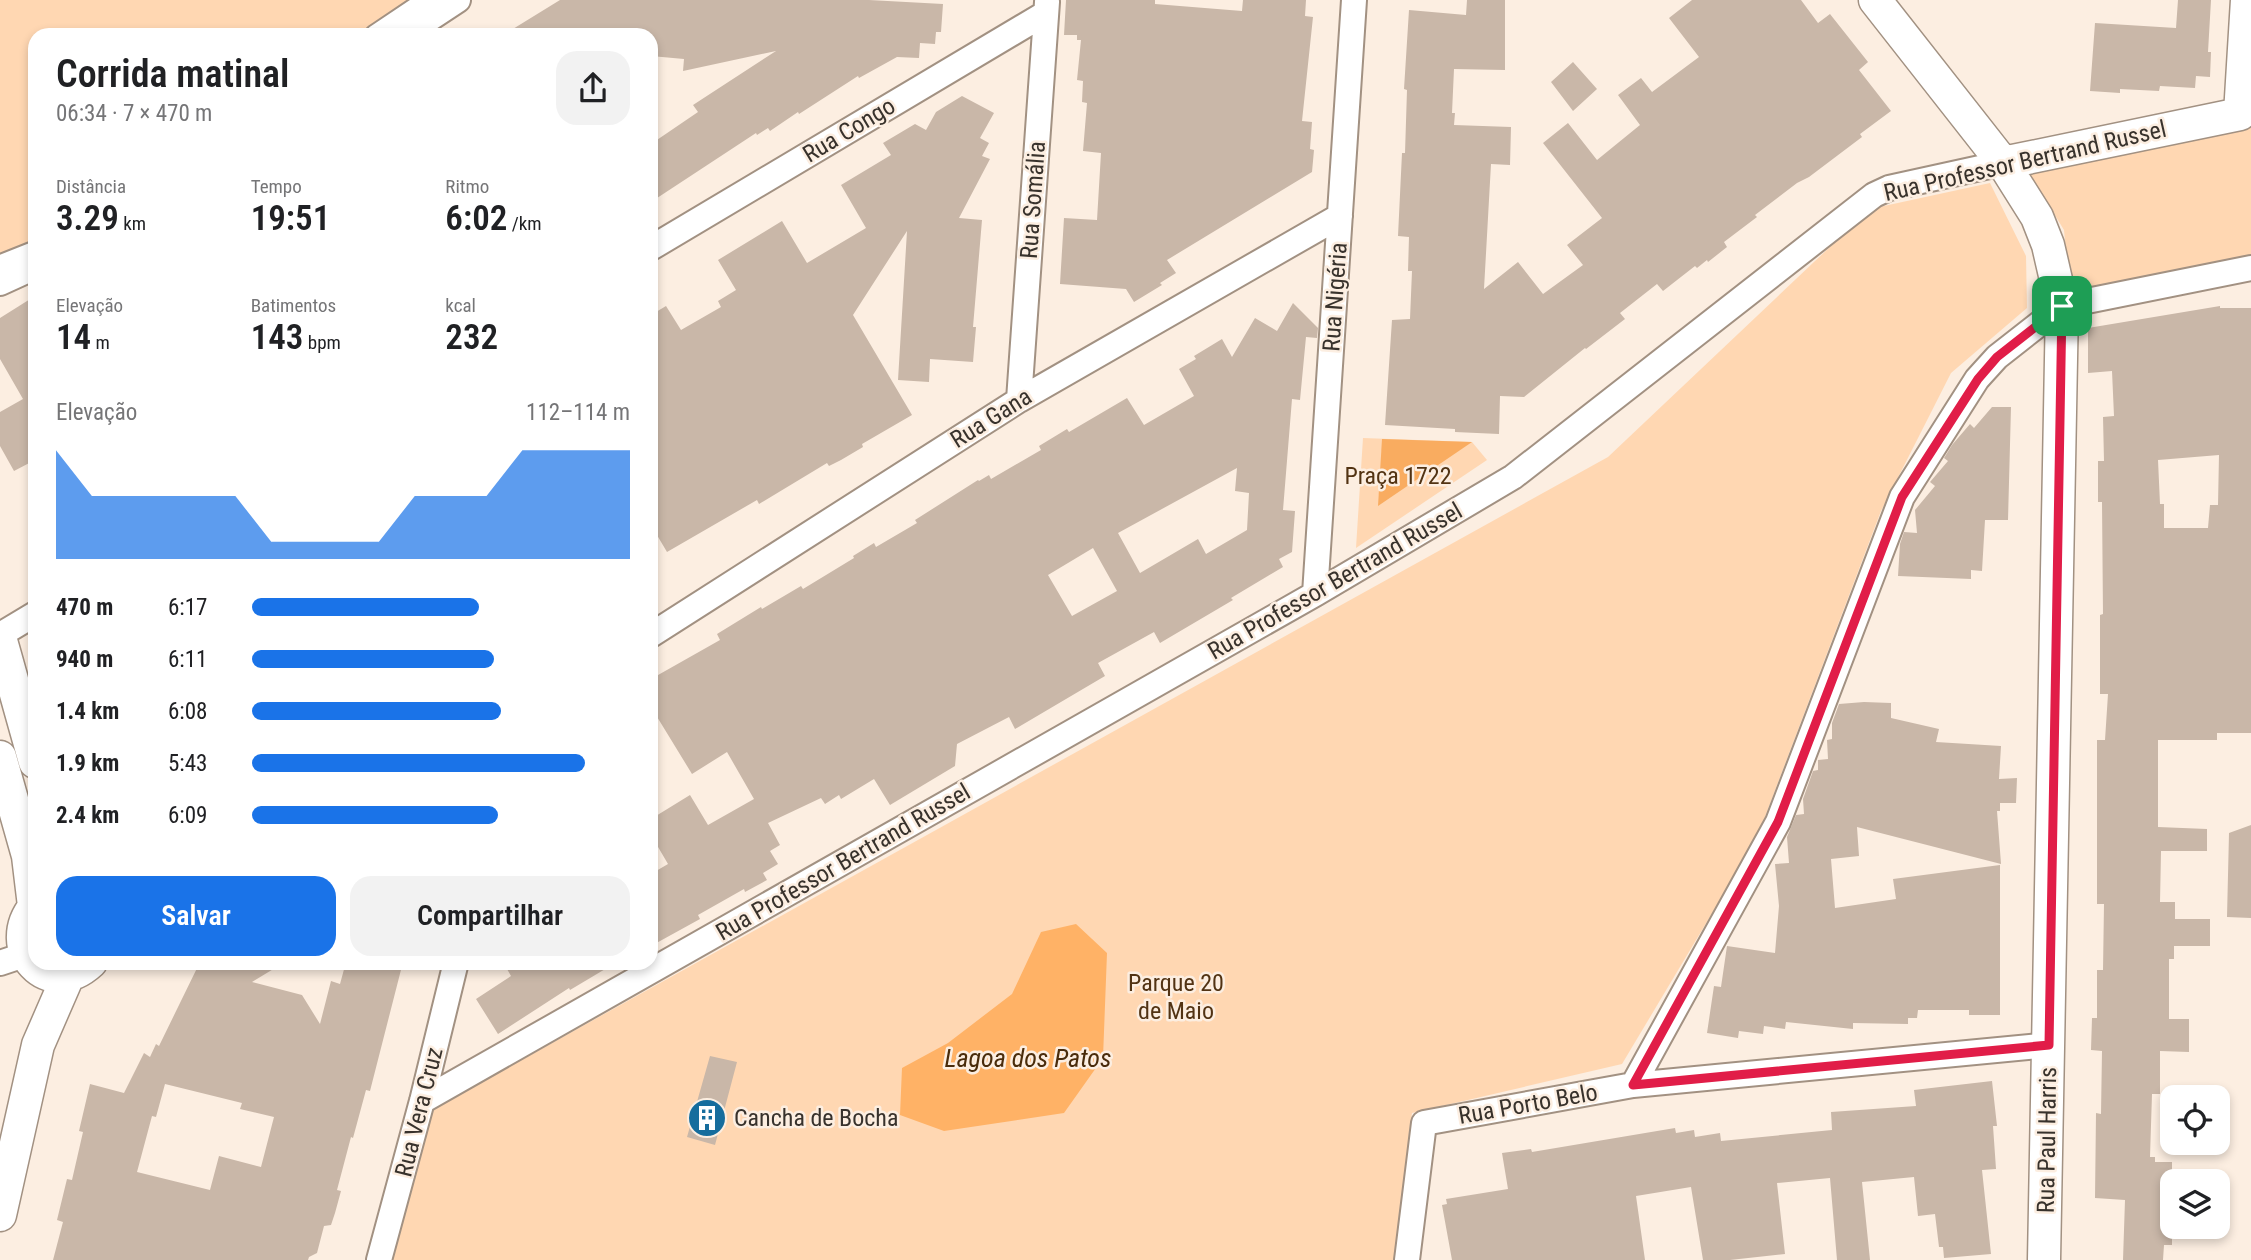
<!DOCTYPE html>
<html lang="pt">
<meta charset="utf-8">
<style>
body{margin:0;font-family:"Roboto Condensed",sans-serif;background:#f2f2f2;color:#202124;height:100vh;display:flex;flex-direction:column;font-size:26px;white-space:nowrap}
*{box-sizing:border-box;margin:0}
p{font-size:23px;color:#757577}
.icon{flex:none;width:38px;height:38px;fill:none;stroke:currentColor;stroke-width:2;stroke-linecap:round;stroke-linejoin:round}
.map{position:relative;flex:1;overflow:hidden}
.sheet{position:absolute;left:28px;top:28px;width:630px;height:942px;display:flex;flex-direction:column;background:#fff;border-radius:21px;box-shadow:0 4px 10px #0003}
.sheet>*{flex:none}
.buttons{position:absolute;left:2160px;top:1085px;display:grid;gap:14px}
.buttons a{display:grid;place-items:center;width:70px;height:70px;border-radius:14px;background:#fff;box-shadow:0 4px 10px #0003;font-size:35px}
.pin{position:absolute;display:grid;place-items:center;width:60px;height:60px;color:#fff;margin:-30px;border-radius:14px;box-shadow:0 4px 10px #0006}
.round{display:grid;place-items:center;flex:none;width:74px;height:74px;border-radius:21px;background:#f2f2f2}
.headline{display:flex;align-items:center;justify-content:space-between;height:119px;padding:0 28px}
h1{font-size:38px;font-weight:600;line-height:52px}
.metrics{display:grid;grid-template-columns:repeat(3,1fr);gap:10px;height:119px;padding:7px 28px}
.metrics div{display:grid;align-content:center}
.metrics b{font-size:35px;font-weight:600}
.metrics small{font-size:19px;font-weight:400}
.metrics p{font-size:19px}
.chart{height:196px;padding:14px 28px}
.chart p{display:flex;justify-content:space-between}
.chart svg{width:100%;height:126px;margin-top:7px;fill:#1a73e8;opacity:.7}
.primary-button{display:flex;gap:14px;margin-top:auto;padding:14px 28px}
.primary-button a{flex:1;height:80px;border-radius:21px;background:#1a73e8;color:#fff;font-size:28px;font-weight:600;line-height:80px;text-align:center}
.primary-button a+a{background:#f2f2f2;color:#202124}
ul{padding:0 28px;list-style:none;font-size:23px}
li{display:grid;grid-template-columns:112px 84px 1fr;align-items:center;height:52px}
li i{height:18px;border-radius:9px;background:#1a73e8}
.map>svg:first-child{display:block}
.green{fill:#ffd7b2}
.forest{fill:#f9ac60}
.water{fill:#ffb266}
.building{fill:#c9b7a8;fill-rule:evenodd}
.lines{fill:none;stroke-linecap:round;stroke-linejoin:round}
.pedestrian-casing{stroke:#a29182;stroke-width:23}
.minor-casing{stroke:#a29182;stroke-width:28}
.tertiary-casing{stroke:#a29182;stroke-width:35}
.pedestrian{stroke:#fff;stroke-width:19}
.minor{stroke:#fff;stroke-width:24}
.tertiary{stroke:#fff;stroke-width:32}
.route-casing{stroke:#fff;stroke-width:14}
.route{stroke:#e11d48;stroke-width:9}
.labels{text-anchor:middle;stroke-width:5;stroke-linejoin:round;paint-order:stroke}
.street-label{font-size:24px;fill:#38322c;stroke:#fceee1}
.park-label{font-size:24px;fill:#523313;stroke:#fceee1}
.poi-label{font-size:24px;fill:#38322c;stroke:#fceee1;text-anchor:start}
.water-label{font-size:26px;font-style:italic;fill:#4a2c0b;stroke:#fceee1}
</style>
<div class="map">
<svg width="2251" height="1260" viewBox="0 0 2251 1260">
<rect width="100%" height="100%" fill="#fceee1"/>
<!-- green -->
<path class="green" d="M0 0H427L375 35H35V251L0 265Z
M2251 120V257L2070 294 2064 230 2023 163Z
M1990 183 2026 256 2027 308 1951 373 1881 511 1757 838 1622 1064 1412 1113 1394 1260H393L433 1109 1608 457 1870 209Z
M1363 438 1472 442 1487 460 1356 548Z"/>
<!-- forest -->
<path class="forest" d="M1382 439 1472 442 1378 506Z"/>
<!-- water -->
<path class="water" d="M1076 924 1107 953 1103 1058 1064 1113 944 1131 900 1115 902 1068 948 1043 1012 994 1041 932Z"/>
<!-- building -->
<path class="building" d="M560 0H869L943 4 941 32H936L935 44 920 43 919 58 897 57 859 78 858 76 799 114 798 112 770 131 768 128 757 135 756 133 651 202V144L698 112 693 105 776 51 683 71 684 59 651 56V35H503Z
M1066 0H1155V4L1242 11 1243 0H1306L1305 16 1313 17 1302 121 1312 122 1310 149 1314 150 1312 172 1167 260 1176 273 1160 283 1162 285 1134 302 1126 289 1060 284 1064 218 1097 220 1101 153 1083 151 1087 103 1082 102 1083 81 1077 80 1081 40H1077V35H1064Z
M1467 0H1505V70L1454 69 1452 113H1455L1454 125 1511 127 1510 165 1491 164 1484 289 1518 262 1543 294 1583 265 1567 245 1602 218 1543 143 1568 123 1597 160 1640 125 1618 95 1641 78 1652 92 1699 57 1669 18 1692 0H1801L1818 23 1830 14 1868 62 1859 70 1891 111 1860 134 1862 137 1809 177 1797 183 1755 215 1757 217 1724 242 1727 247 1708 262 1707 260 1697 268 1695 266 1663 291 1657 284 1620 313 1625 319 1586 349 1585 348 1524 397 1500 396 1499 434 1455 432V429L1385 425 1392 320 1410 319 1412 271H1408L1409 237 1398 236 1402 153H1405L1407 90 1404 89 1409 10 1466 15Z
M2178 0H2211L2208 52H2211L2210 77 2196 76 2195 88 2160 86 2159 91 2120 89V93L2090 91 2095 23 2176 28Z
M1573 62 1597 89 1573 111 1551 82Z
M962 96 994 113 980 138 989 143 982 156 990 159 959 218 982 220 973 327H976L973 362 930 359 929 382 898 380 907 231 853 315 912 415 862 444 863 447 841 460 829 466 827 463 759 504 757 500 667 552 651 525V315L666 306 681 330 721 307 718 301 736 290 718 260 782 221 807 263 866 228 841 185 891 155 883 143 915 124 926 130 936 112Z
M35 296V460L14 471 0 446V412L23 399 0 359V318Z
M1293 303 1318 328 1317 338 1306 337 1300 400 1292 399 1283 510 1295 511 1292 552 1279 559 1283 567 1231 598 1233 600 1160 643 1154 632 1098 663 1105 676 1015 729 1009 717 957 744 955 766 890 805 874 779 841 799 839 795 825 804 821 798 768 823 780 845 770 851 778 864 763 873 767 880 745 892 744 889 698 915 700 919 651 946V874L668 864 651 835V819L690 795 708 825 754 799 727 752 692 774 651 707V679L720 640 717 634 761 607 762 609 801 586 803 589 854 558 853 556 874 543 876 547 917 523 915 520 978 480 979 481 989 475 991 479 1041 450 1039 446 1067 429 1069 432 1127 398 1144 425 1194 396 1179 369 1196 359 1194 356 1222 339 1232 357 1255 318 1277 331ZM1237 468 1235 491 1249 493 1247 530 1206 554 1198 539 1140 573 1118 533ZM1093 548 1117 591 1072 616 1048 575Z
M2220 306V308H2251V733H2217V740H2158V827L2207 829V851H2161L2160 902H2175V919H2210V946H2174V959H2169V1019H2189V1052L2160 1051V1094H2152L2150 1157H2155V1162H2172V1245H2164L2163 1260H2123L2125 1200 2095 1198 2096 1113 2101 1114 2102 1051 2091 1050 2092 1018H2097V970H2103L2104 904H2097V740H2105L2108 694H2100V615L2103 614 2102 502H2098V461H2104L2103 417 2114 416 2112 371 2088 373V328ZM2219 455 2218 505H2210L2208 528H2164V504H2160L2158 460Z
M1992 407H2011L2008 520H1985L1982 571 1971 570V579L1898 576 1900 544 1904 532 1917 533 1915 510 1935 486 1930 482 1948 461 1944 458 1952 445 1970 424 1974 428Z
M1864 702 1891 703V718L1939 729 1936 742 2001 746 1999 779 2017 778 2016 803H2000V811H1997L2001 864 1857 827 1859 856 1831 859 1835 908 1896 899 1893 879 2000 865V1015H1969V1010H1918L1917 1018H1908V1024L1853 1023V1029L1786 1022 1785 1029 1764 1026 1763 1034 1739 1031 1738 1038 1707 1033 1714 986 1721 987 1727 946 1775 953 1779 906 1775 864 1789 863 1787 837 1796 815 1804 814 1803 799 1813 771 1818 770V760L1828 759 1827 740 1832 739V723L1839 704Z
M2251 825V918L2227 917 2229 833Z
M200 962H285L252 982 302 995 320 1024 331 981 340 984 346 962H403L370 1091 366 1090 353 1138 351 1137 337 1190 341 1191 335 1213 331 1225 324 1226 317 1253 309 1257 308 1260H53L63 1222 57 1220 67 1179 72 1180 83 1132 79 1131 90 1084 124 1093 144 1053 150 1057 156 1044 159 1046ZM165 1084 242 1103 240 1109 274 1117 261 1167 219 1156 210 1190 137 1172 152 1116 156 1117Z
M503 962H617L570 990 569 988 498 1034 476 999 511 976Z
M710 1056 737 1062 715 1145 687 1137Z
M1992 1081 1997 1126H1993L1996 1169 1982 1170 1991 1254 1944 1258 1943 1247H1939L1935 1214 1918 1216 1914 1177 1862 1182 1870 1260H1837L1830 1178 1777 1183 1785 1254 1730 1260H1703L1691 1187 1636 1196 1645 1260H1452L1442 1205 1447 1204 1446 1199 1508 1189 1502 1153 1531 1149 1532 1152 1675 1128 1676 1133 1694 1130 1695 1137 1720 1133 1721 1141 1832 1130 1831 1112 1916 1106 1914 1090Z"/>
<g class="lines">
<defs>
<path id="pedestrian" d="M375 35 427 0
M0 265 35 251"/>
<path id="minor" d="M405 35 458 0
M651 248 1046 13
M0 283 35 267
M1019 400 1047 2
M1315 594 1354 0
M0 635 35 614
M651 635 1019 400 1340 216
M0 963 24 955
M1633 1085 1778 822 1902 497 1977 379 1997 357 2062 306 2251 268
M422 1101 1315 594 1513 477 1874 195 1889 188 2003 163
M379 1260 422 1101 456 962
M1407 1260 1424 1123 1633 1085 2049 1045"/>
<path id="tertiary" d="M1875 0 2003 163 2037 217 2048 245 2062 306 2044 1260
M2003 163 2240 114 2247 0
M0 637 35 762
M0 757 28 856 34 906
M35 906C0 948 48 1002 91 962
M0 1215 38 1045 68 976"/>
</defs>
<!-- pedestrian casing -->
<use href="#pedestrian" class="pedestrian-casing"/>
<!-- minor casing -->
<use href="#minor" class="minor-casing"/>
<!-- tertiary casing -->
<use href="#tertiary" class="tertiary-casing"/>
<!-- pedestrian -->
<use href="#pedestrian" class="pedestrian"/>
<!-- minor -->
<use href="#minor" class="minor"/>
<!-- tertiary -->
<use href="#tertiary" class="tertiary"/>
</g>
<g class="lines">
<defs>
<path id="route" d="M2062 306 2049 1045 1633 1085 1778 822 1902 497 1978 379 1997 357Z"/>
</defs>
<!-- route casing -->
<use href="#route" class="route-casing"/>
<!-- route -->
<use href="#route" class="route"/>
</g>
<!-- icons -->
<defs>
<symbol id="building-disc" viewBox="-11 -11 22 22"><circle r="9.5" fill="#166d9d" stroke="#fceee1"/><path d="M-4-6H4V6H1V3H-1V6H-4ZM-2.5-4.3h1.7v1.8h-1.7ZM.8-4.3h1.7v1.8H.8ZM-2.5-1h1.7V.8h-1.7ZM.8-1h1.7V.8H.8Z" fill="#fff"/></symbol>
</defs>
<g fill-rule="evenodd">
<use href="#building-disc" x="685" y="1096" width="44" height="44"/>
</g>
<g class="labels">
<!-- street labels -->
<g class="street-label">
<text transform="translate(849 130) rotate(-31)" y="8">Rua Congo</text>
<text transform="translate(2025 161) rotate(-13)" y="8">Rua Professor Bertrand Russel</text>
<text transform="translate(1033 200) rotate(-86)" y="8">Rua Somália</text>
<text transform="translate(1335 297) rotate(-86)" y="8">Rua Nigéria</text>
<text transform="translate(991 418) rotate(-32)" y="8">Rua Gana</text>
<text transform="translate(1335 581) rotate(-30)" y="8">Rua Professor Bertrand Russel</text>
<text transform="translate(843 862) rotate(-30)" y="8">Rua Professor Bertrand Russel</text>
<text transform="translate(1528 1104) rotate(-10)" y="8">Rua Porto Belo</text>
<text transform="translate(419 1112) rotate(-76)" y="8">Rua Vera Cruz</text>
<text transform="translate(2047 1140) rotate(-89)" y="8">Rua Paul Harris</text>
</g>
<!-- park labels -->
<g class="park-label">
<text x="1398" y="484">Praça 1722</text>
<text x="1176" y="991">Parque 20<tspan x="1176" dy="28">de Maio</tspan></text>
</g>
<!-- poi labels -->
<g class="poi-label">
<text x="734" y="1126">Cancha de Bocha</text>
</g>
<!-- water labels -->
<g class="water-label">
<text x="1028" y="1067">Lagoa dos Patos</text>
</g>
</g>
</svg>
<div class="buttons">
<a><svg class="icon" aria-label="locate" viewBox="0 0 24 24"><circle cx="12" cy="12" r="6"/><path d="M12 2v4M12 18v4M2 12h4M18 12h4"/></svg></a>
<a><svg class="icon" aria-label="layers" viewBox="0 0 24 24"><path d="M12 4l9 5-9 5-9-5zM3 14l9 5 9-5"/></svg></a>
</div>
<div class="pin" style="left:2062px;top:306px;background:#1e9e55"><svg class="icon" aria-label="arrive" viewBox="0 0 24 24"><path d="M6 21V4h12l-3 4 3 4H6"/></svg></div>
<section class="sheet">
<div class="headline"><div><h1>Corrida matinal</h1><p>06:34 · 7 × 470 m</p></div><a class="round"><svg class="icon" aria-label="share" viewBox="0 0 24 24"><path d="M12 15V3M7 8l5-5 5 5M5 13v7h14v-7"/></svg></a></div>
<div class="metrics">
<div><p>Distância</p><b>3.29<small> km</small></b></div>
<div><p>Tempo</p><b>19:51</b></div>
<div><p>Ritmo</p><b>6:02<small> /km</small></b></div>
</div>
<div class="metrics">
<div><p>Elevação</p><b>14<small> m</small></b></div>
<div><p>Batimentos</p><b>143<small> bpm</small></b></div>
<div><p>kcal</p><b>232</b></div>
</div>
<div class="chart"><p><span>Elevação</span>112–114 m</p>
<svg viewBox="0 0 160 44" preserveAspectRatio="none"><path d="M0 44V6L10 22L20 22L30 22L40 22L50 22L60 38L70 38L80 38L90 38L100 22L110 22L120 22L130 6L140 6L150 6L160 6V44z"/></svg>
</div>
<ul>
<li><b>470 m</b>6:17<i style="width:60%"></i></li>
<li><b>940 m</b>6:11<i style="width:64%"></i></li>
<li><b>1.4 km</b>6:08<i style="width:66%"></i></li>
<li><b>1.9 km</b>5:43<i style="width:88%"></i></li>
<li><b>2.4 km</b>6:09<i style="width:65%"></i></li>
</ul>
<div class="primary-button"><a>Salvar</a><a>Compartilhar</a></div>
</section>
</div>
